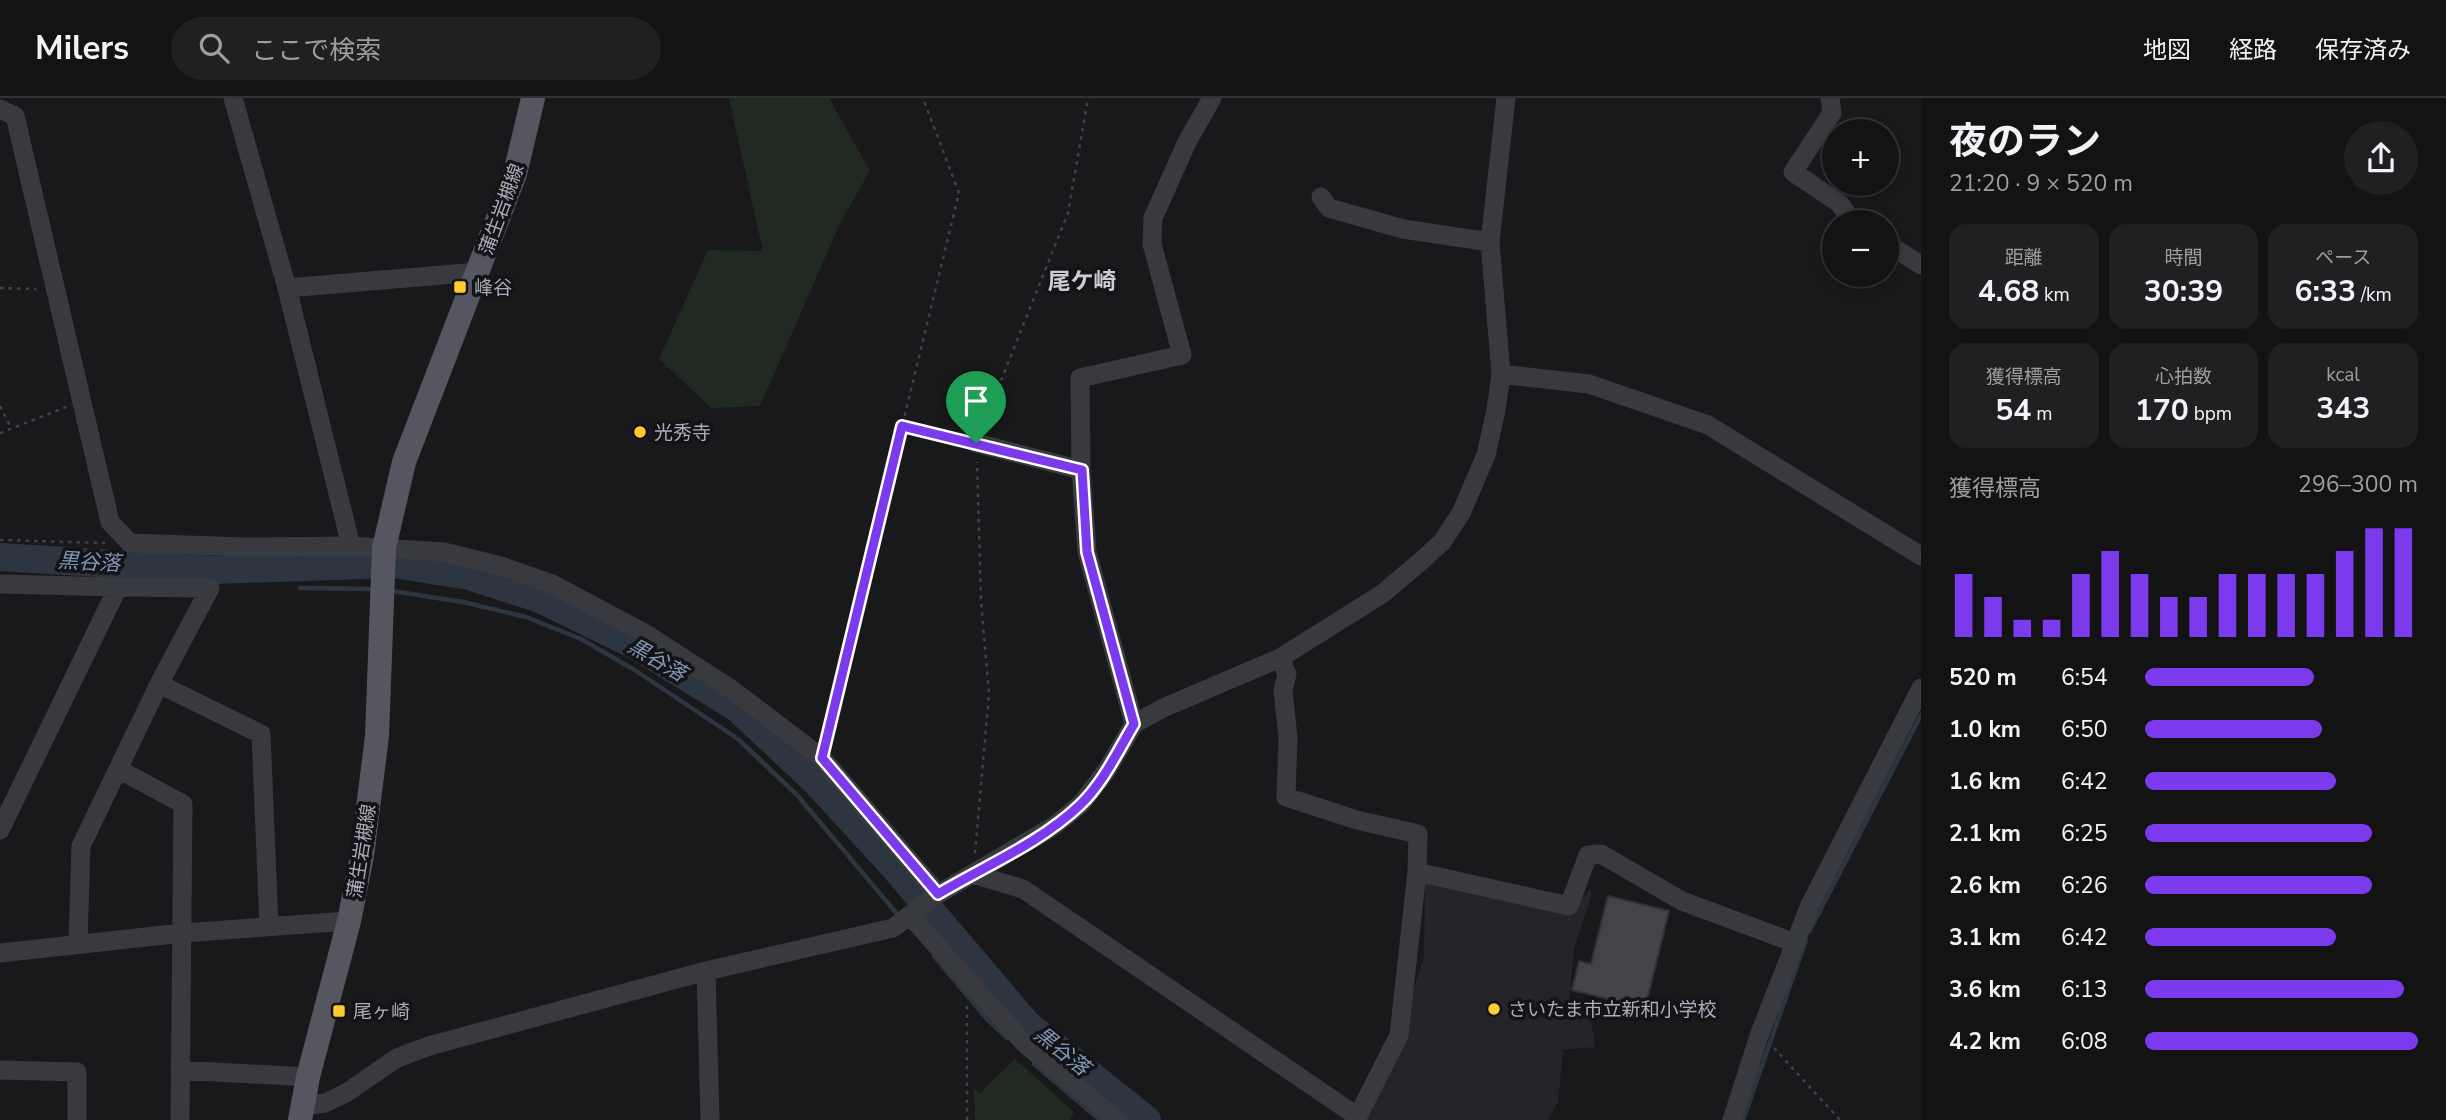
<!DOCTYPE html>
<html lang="ja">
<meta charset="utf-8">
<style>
body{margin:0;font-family:"Nunito Sans","Noto Sans JP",sans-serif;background:#202022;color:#f1f3f6;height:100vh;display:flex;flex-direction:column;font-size:26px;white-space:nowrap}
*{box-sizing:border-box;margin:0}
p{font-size:23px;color:#9d9ea0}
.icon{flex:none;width:38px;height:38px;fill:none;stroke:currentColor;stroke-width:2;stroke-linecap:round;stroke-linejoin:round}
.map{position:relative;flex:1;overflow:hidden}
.side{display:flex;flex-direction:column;background:#131314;width:525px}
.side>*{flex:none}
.tools{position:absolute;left:1822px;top:21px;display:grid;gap:14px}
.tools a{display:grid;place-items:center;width:77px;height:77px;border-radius:50%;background:#131314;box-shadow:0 4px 10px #0003,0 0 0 2px #323234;font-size:35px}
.pin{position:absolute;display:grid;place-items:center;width:60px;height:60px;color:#fff;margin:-72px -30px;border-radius:50% 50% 50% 0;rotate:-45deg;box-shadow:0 0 7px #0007}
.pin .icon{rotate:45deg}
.round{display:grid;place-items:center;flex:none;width:74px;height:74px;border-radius:37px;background:#202022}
.summary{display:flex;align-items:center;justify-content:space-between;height:119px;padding:0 28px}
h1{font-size:38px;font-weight:700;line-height:52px}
.figures{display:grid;grid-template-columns:repeat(3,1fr);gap:10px;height:119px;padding:7px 28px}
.figures div{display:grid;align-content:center;border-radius:18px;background:#202022;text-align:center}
.figures b{font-size:30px;font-weight:700}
.figures small{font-size:19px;font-weight:400}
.figures p{font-size:19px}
.chart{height:196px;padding:14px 28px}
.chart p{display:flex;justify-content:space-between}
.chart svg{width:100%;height:126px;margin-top:7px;stroke:#7c3aed;stroke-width:6}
ul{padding:0 28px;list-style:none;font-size:23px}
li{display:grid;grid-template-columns:112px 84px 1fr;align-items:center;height:52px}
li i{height:18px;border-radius:9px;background:#7c3aed}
header{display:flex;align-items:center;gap:42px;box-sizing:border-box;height:98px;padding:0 35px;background:#131314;border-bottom:2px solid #323234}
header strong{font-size:33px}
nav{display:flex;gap:38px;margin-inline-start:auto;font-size:24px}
.search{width:490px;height:63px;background:#202022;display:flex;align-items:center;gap:18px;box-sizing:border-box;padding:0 24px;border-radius:38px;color:#9d9ea0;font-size:26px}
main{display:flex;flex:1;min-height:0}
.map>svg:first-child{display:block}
.built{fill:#252428}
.green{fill:#202a22}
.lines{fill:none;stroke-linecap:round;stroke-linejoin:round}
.stream{stroke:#2d3640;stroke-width:4.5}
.river{stroke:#2d3640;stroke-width:28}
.building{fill:#434348;stroke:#333237;stroke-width:2}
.path{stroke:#3f4147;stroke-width:2.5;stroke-dasharray:3.5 5;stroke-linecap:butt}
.minor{stroke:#393a40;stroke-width:19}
.major{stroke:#555660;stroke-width:24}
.route-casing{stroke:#fff;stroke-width:14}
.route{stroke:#7c3aed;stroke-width:9}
.poi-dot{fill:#ffcc2d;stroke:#141316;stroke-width:2.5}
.labels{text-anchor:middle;stroke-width:7;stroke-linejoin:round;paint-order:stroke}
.street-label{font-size:19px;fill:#aaaebc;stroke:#141316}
.poi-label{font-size:19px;fill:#aaaebc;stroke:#141316;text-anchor:start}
.water-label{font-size:21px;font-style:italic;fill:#7f98b9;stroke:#141316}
.quarter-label{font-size:23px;font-weight:bold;fill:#cbcdd7;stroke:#141316}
</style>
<header>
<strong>Milers</strong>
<div class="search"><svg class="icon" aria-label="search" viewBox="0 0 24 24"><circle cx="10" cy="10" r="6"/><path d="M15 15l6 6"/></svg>ここで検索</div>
<nav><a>地図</a><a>経路</a><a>保存済み</a></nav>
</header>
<main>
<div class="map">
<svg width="1921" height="1022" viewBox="0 0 1921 1022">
<rect width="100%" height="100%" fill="#19191b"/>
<!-- built -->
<path class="built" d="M1425 784 1568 811 1591 791V798L1574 852 1569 901 1591 920 1595 949 1563 952 1558 1004 1548 1022H1363L1388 972 1424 859Z"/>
<!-- green -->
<path class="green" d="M729 0H829L870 73 842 121 760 308 711 310 659 261 708 152 763 153Z
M1015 961 1074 1014 1069 1022H975L974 991 980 995Z"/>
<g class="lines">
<!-- stream -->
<path class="stream" d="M300 490 376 491
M392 493 463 504 526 519 581 541 633 571 738 641 797 697 898 817
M1809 834 1921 617
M934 858 987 921 1007 940
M1034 966 1100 1022
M1743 1022 1806 842"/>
<!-- river -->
<path class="river" d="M0 459 214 472 394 466 469 478 540 501 638 549 737 610 815 683 893 768 1027 926 1147 1022"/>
</g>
<!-- building -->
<path class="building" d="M1608 798 1669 813 1645 910 1572 892 1579 863 1591 866Z"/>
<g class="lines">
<!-- path -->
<path class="path" d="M0 190 36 191
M0 308 11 330
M902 328 959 342
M982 330 1068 115 1088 0
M0 335 66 309
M0 442 105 445
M826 640 959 95 923 0
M975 755 989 596 981 503 977 364
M1774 950 1840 1022
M967 1022V908"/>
<!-- minor -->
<path class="minor" d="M233 0 287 190 351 448
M1830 0 1832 15 1793 74 1839 105 1853 124
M0 11 15 18 110 424 130 445 245 449 351 448 444 454 501 468 552 486 646 536 731 591 822 660 938 796
M1321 99 1329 110 1403 131 1490 144
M1886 145 1921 167
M287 190 478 174
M1501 276 1589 286 1708 327 1921 458
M976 345 1081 372
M0 486 118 489
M1280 560 1287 576 1283 592 1288 640 1286 699 1357 722 1418 736 1417 774 1399 937 1356 1022
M159 586 261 636 269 828
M1134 626 1087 454 1081 372 1080 280 1182 257 1152 146 1153 120 1187 44 1212 0
M118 671 183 706 180 1022
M0 732 118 489 210 490 159 586 81 748 78 846
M1417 774 1569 808 1588 757 1601 756 1682 803 1795 845
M973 776 1023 791 1358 1019
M910 818 1025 946 1117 1022
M0 855 182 835 349 823
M706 873 710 1022
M0 972 77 974V1022
M180 972 308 979
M302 1008 325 1005 346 995 397 960 429 948 706 873 893 830 933 799 1054 728 1081 706 1107 672 1134 626 1163 610 1280 560 1382 496 1420 464 1442 444 1461 415 1486 357 1496 312 1501 276 1490 144 1506 0
M1732 1022 1760 935 1810 807 1921 590"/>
<!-- major -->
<path class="major" d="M300 1022 308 979 349 823 362 758 377 638 384 450 404 364 515 76 533 0"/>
</g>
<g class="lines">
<defs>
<path id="route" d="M902 328 1082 372 1087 454 1134 626C1118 653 1103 685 1080 707 1040 745 985 768 938 796L822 660Z"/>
</defs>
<!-- route casing -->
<use href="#route" class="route-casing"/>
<!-- route -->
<use href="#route" class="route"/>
</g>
<!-- markers -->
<g class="poi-dot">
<rect x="453" y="182" width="14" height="14" rx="3.5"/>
<circle cx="640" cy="334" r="7"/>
<circle cx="1494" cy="911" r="7"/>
<rect x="332" y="906" width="14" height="14" rx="3.5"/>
</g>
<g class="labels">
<!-- street labels -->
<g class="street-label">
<text transform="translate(501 111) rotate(-70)" y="7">蒲生岩槻線</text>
<text transform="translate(361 753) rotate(-81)" y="7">蒲生岩槻線</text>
</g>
<!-- poi labels -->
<g class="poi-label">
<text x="474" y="196">峰谷</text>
<text x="654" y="341">光秀寺</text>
<text x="1508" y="918">さいたま市立新和小学校</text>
<text x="353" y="920">尾ヶ崎</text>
</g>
<!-- water labels -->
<g class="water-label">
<text transform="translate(89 464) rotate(3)" y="7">黒谷落</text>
<text transform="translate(657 562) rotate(30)" y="7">黒谷落</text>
<text transform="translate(1062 953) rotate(39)" y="7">黒谷落</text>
</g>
<!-- quarter labels -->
<g class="quarter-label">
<text x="1082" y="191">尾ケ崎</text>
</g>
</g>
</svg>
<div class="tools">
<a>+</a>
<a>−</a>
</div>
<div class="pin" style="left:976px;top:345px;background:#1e9e55"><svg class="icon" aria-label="arrive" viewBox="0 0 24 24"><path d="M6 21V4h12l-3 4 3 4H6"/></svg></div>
</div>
<section class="side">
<div class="summary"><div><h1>夜のラン</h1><p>21:20 · 9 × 520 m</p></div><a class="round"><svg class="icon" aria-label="share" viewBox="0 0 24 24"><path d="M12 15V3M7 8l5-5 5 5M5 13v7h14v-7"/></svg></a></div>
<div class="figures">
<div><p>距離</p><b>4.68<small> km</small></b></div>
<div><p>時間</p><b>30:39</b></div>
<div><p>ペース</p><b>6:33<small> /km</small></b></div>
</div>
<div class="figures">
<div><p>獲得標高</p><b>54<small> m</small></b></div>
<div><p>心拍数</p><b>170<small> bpm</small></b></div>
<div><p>kcal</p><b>343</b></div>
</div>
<div class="chart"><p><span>獲得標高</span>296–300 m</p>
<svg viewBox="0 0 160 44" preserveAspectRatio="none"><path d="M5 44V22M15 44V30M25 44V38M35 44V38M45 44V22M55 44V14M65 44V22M75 44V30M85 44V30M95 44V22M105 44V22M115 44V22M125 44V22M135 44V14M145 44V6M155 44V6"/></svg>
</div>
<ul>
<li><b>520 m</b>6:54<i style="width:62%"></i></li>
<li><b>1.0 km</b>6:50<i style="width:65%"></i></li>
<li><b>1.6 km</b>6:42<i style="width:70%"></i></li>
<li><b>2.1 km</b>6:25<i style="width:83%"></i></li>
<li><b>2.6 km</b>6:26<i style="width:83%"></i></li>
<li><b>3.1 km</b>6:42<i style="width:70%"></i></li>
<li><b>3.6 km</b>6:13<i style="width:95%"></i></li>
<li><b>4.2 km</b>6:08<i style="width:100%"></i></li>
</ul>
</section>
</main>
